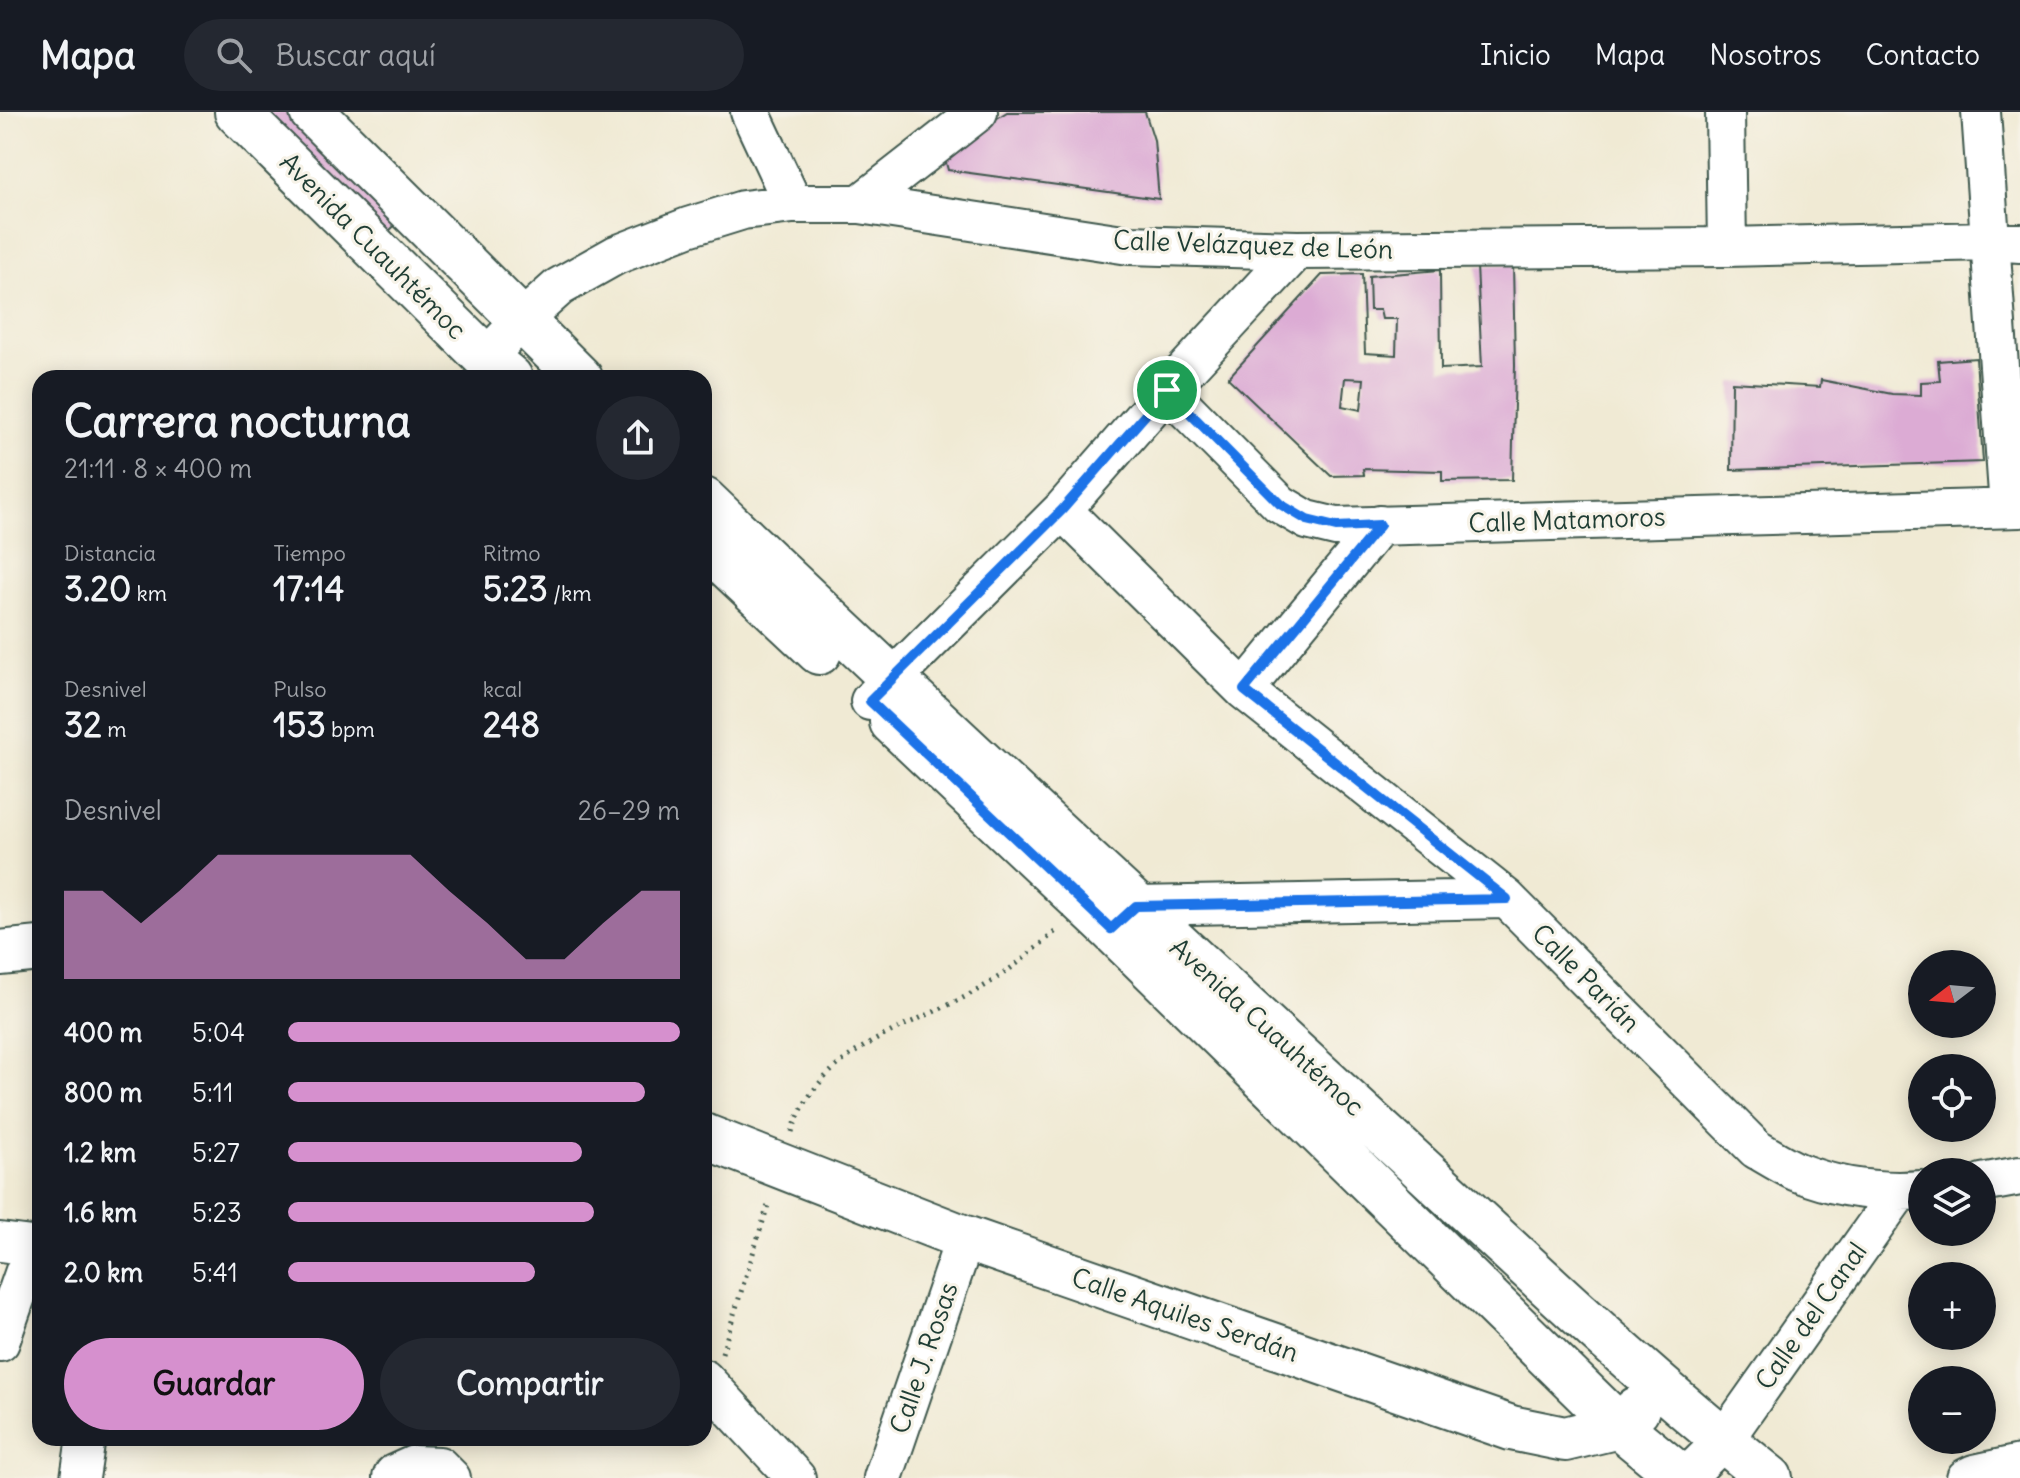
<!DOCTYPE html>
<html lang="es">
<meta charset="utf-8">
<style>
body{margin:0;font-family:Delius,sans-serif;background:#242831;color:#f1f3f6;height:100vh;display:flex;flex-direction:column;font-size:30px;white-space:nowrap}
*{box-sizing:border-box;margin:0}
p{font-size:26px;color:#9ea1a6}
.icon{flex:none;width:44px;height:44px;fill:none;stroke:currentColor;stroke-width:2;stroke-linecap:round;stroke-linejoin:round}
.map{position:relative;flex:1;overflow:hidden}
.panel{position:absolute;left:32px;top:258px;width:680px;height:1076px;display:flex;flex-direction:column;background:#171b24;border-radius:24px;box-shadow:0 4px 20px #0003}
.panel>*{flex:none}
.needle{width:52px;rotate:254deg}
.fabs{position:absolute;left:1908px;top:838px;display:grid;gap:16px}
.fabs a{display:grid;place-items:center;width:88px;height:88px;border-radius:50%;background:#171b24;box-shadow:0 4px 20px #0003;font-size:40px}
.pin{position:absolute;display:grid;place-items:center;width:68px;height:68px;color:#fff;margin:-34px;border:4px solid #fff;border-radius:50%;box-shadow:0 2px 8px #0007}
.round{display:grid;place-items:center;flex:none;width:84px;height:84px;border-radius:42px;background:#242831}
.overview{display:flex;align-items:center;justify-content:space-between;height:136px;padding:0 32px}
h1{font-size:44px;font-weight:800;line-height:60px}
.metrics{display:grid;grid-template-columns:repeat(3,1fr);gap:12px;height:136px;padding:8px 32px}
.metrics div{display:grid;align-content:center}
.metrics b{font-size:34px;font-weight:800}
.metrics small{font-size:22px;font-weight:400}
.metrics p{font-size:22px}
.chart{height:224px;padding:16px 32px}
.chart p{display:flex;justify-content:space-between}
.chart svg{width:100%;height:144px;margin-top:8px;fill:#d690ce;opacity:.7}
.cta{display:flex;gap:16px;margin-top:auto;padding:16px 32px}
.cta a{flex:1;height:92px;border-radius:48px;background:#d690ce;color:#111;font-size:32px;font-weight:800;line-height:92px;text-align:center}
.cta a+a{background:#242831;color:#f1f3f6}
ul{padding:0 32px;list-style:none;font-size:26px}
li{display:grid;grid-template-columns:128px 96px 1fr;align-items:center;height:60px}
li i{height:20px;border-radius:10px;background:#d690ce}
header{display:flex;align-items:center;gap:48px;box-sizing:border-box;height:112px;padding:0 40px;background:#171b24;border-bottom:2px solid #363941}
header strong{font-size:38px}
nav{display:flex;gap:44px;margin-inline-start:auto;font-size:28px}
.search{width:560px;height:72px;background:#242831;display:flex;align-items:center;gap:20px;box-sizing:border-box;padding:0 28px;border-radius:44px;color:#9ea1a6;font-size:30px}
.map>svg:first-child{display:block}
.building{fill:#dcabd4;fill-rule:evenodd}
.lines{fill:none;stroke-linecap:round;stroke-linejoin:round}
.minor-casing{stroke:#3e574c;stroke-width:42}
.major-casing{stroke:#3e574c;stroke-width:48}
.path{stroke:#3e574c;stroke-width:5;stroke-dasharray:2 6;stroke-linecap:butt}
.minor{stroke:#fff;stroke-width:38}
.major{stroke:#fff;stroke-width:44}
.route-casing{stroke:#fff;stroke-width:16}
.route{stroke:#1a73e8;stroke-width:10}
.labels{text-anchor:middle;stroke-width:6;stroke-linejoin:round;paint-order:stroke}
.street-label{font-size:26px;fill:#1f3d34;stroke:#f7f3e8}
</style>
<header>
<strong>Mapa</strong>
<div class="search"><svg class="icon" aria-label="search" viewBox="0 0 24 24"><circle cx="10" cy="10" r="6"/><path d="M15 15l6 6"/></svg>Buscar aquí</div>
<nav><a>Inicio</a><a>Mapa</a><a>Nosotros</a><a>Contacto</a></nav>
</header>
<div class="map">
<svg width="2020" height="1366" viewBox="0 0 2020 1366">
<rect width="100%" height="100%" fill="#f7f3e8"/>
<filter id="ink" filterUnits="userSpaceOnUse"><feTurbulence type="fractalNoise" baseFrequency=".0125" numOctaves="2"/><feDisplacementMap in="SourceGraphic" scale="16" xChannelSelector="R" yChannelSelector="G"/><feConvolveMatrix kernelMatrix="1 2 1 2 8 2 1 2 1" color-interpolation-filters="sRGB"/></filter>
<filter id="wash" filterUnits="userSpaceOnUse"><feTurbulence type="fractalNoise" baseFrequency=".006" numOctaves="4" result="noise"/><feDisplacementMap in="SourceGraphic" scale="32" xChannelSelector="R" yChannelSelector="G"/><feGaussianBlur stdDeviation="1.8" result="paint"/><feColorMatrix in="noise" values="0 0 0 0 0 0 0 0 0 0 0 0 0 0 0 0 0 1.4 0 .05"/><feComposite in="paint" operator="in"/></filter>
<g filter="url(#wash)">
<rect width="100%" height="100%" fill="#f0ead4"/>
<g id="blocks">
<!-- building -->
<path class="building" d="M253 0H304L403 106 376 131Z
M1007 0H1145L1154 28 1159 87 948 58 943 40Z
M1513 152 1515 253 1512 368 1442 369V359L1363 357 1364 363 1331 364 1228 266 1322 163 1362 162 1365 241 1396 243 1397 207H1382L1380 198H1370L1369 164 1440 158 1441 257 1482 255 1477 154ZM1345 266 1364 267 1361 298 1342 294Z
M1976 246 1983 350 1731 358 1732 270 1820 275 1821 268 1892 282 1921 283V270L1940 269 1938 249Z"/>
</g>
</g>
<g filter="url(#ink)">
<use href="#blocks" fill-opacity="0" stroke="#3e574c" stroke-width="2"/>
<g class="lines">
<defs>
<path id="minor" d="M750 0 793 92
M1725 0 1727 135
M1981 0 2009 396
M860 92 978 0
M486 246 521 209 559 175 616 143 688 115 743 98 793 92H860L1129 133 1297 138 1727 135 1991 129 2020 131
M1167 278 1280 392 1307 408 1336 415 2020 396
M1062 398 1244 578 1507 787 1756 1037C1770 1045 1785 1055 1800 1061 1838 1076 1881 1081 1922 1078
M1244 578 1380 413
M870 589 1062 398 1167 278 1297 138
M1122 807 1136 794 1507 787
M1982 1071 2020 1064
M0 1130 40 1135
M0 1230 33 1136
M704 1267 796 1366
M80 1366 86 1326
M392 1366 394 1362 414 1353 439 1354 451 1366
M883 1366 965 1126
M1685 1366 1723 1329 1899 1080
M1966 1366 1974 1362 2020 1352"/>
<path id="major" d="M237 0 486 246 510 266
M312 0 580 266
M704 388C921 596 1142 800 1363 1003 1497 1125 1628 1253 1770 1366
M704 432 819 540
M892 610 1111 817 1619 1314 1682 1366
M0 841 40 837
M704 1024 965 1126 1511 1316 1565 1327 1619 1314 1637 1297"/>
</defs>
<!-- minor casing -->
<use href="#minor" class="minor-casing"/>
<!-- major casing -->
<use href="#major" class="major-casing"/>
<!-- path -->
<path class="path" d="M792 1020C820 935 905 918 974 880 1005 863 1031 841 1057 818
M722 1241 769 1090"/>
<!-- minor -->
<use href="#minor" class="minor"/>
<!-- major -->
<use href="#major" class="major"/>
</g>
</g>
<g class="lines" filter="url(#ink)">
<defs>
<path id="route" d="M1167 278 1280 392 1307 408 1336 415 1380 413 1244 578 1507 787 1136 794 1111 817 870 589 1062 398Z"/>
</defs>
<!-- route casing -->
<use href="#route" class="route-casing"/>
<!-- route -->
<use href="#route" class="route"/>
</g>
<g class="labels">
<!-- street labels -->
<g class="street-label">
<text transform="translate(1253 133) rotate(2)" y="9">Calle Velázquez de León</text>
<text transform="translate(373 134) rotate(45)" y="9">Avenida Cuauhtémoc</text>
<text transform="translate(1567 408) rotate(-2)" y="9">Calle Matamoros</text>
<text transform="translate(1586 866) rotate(45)" y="9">Calle Parián</text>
<text transform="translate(1267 915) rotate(42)" y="9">Avenida Cuauhtémoc</text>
<text transform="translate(1185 1203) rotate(19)" y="9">Calle Aquiles Serdán</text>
<text transform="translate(1811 1204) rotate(-55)" y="9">Calle del Canal</text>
<text transform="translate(924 1246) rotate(-71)" y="9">Calle J. Rosas</text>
</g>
</g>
</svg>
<div class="fabs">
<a><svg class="needle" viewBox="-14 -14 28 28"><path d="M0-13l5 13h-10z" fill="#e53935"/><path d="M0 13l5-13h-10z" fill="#9ea1a6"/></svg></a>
<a><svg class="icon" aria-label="locate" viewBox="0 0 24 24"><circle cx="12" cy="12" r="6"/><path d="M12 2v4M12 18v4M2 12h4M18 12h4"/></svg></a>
<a><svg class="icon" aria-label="layers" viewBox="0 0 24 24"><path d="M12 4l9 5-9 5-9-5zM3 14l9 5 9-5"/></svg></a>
<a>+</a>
<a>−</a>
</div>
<div class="pin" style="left:1167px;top:278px;background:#1e9e55"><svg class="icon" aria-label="arrive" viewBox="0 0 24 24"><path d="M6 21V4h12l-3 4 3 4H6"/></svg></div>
<section class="panel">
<div class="overview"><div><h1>Carrera nocturna</h1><p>21:11 · 8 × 400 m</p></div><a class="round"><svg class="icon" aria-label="share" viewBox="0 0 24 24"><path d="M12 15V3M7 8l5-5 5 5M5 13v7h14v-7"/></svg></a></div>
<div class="metrics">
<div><p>Distancia</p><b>3.20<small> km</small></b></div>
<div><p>Tiempo</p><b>17:14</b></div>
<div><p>Ritmo</p><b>5:23<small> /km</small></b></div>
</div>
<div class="metrics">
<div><p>Desnivel</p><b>32<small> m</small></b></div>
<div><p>Pulso</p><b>153<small> bpm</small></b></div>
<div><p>kcal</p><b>248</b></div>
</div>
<div class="chart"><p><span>Desnivel</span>26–29 m</p>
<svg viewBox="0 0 160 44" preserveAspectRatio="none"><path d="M0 44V17L10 17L20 27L30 17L40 6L50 6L60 6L70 6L80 6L90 6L100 17L110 27L120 38L130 38L140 27L150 17L160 17V44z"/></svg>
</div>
<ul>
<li><b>400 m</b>5:04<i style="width:100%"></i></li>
<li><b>800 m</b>5:11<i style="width:91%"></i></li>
<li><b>1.2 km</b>5:27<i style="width:75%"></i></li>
<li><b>1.6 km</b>5:23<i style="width:78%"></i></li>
<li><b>2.0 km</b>5:41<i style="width:63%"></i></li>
</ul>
<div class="cta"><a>Guardar</a><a>Compartir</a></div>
</section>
</div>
